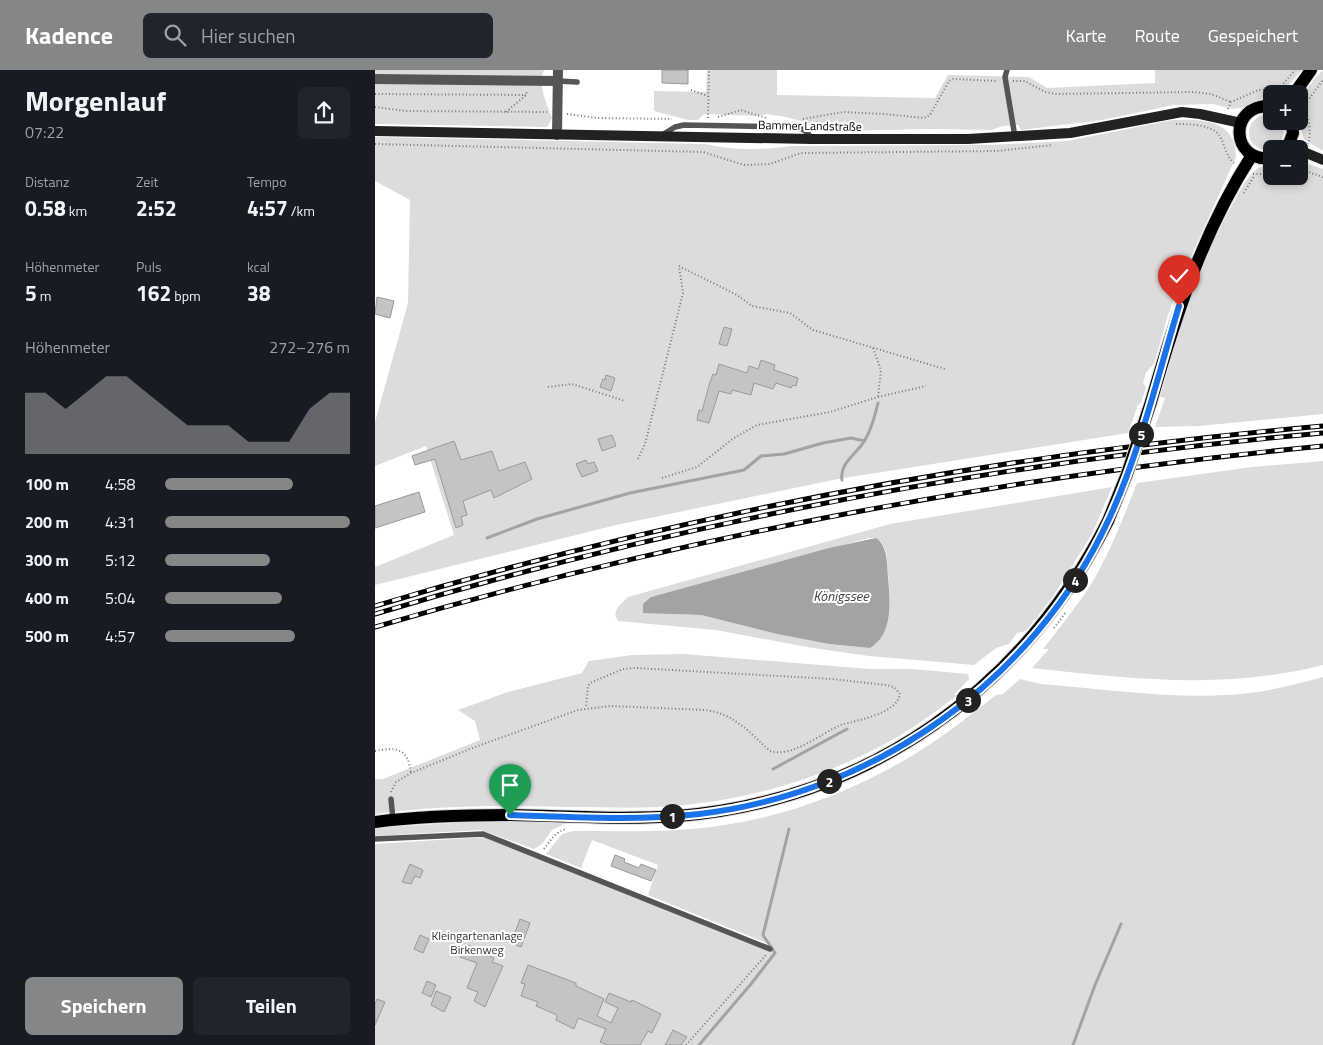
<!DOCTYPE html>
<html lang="de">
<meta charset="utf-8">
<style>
body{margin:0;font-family:"Titillium Web",sans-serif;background:#20242c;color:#f1f3f6;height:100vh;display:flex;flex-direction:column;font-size:19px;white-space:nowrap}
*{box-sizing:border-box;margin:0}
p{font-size:16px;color:#9ea1a6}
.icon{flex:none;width:28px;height:28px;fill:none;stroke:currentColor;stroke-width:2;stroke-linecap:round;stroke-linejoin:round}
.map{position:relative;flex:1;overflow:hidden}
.panel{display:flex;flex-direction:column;background:#171b24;width:375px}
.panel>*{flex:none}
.buttons{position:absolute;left:888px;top:15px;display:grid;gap:10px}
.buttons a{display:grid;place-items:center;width:45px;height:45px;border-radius:8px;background:#171b24;box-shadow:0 2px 8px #0003;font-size:25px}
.pin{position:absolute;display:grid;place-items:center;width:42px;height:42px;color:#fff;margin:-51px -21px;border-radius:50% 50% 50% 0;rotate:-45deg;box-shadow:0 0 5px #0007}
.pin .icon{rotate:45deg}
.km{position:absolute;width:25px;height:25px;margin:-12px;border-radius:50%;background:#222;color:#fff;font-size:14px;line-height:25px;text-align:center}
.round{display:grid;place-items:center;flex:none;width:52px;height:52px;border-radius:8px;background:#20242c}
.overview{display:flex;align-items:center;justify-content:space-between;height:85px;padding:0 25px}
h1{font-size:28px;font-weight:700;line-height:38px}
.metrics{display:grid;grid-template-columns:repeat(3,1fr);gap:8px;height:85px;padding:5px 25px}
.metrics div{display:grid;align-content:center}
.metrics b{font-size:21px;font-weight:700}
.metrics small{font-size:14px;font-weight:400}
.metrics p{font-size:14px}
.chart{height:140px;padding:10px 25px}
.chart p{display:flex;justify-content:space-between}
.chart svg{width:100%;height:90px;margin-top:5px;fill:#858687;opacity:.7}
.button{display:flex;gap:10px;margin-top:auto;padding:10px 25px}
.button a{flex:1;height:58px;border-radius:8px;background:#858687;color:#fff;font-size:20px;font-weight:700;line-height:58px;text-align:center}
.button a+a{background:#20242c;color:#f1f3f6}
ul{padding:0 25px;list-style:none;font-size:16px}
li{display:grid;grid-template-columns:80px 60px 1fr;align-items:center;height:38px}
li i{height:12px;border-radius:6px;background:#858687}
header{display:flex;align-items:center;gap:30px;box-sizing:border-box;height:70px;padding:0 25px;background:#858687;color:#fff}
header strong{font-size:24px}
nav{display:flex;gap:28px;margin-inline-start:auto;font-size:18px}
.search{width:350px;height:45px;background:#20242c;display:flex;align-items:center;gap:12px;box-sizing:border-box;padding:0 18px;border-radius:8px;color:#9ea1a6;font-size:19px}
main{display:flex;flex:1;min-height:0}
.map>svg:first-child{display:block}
.green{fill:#dcdcdc;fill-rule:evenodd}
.water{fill:#a3a3a3}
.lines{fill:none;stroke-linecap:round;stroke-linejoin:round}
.stream{stroke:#a3a3a3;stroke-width:3}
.building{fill:#c4c4c4;stroke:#999}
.primary-casing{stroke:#dbdbdb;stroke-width:14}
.path{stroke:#777;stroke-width:2;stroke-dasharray:1 2.5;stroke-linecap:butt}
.service{stroke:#555;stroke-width:5.5}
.minor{stroke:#555;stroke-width:10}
.secondary{stroke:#222;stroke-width:10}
.primary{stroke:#000;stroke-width:12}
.rail-casing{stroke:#000;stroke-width:5}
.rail{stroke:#fff;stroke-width:3;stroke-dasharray:9;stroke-linecap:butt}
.primary-bridge-casing{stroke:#dbdbdb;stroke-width:14;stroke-linecap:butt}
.primary-bridge{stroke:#000;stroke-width:12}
.route-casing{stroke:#fff;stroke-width:10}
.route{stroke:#1a73e8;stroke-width:6}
.labels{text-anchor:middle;stroke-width:4;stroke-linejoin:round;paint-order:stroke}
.street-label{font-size:12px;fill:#000;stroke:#fff}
.park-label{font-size:12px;fill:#333;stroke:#fff}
.water-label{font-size:14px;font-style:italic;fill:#444;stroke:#fff}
</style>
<header>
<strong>Kadence</strong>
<div class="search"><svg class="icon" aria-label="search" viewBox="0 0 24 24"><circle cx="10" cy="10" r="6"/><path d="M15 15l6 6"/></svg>Hier suchen</div>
<nav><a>Karte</a><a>Route</a><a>Gespeichert</a></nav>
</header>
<main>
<section class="panel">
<div class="overview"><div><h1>Morgenlauf</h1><p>07:22</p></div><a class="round"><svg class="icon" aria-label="share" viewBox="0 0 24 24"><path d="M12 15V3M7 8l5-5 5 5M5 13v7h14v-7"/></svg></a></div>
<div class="metrics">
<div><p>Distanz</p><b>0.58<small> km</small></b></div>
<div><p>Zeit</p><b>2:52</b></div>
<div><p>Tempo</p><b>4:57<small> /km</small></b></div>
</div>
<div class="metrics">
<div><p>Höhenmeter</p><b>5<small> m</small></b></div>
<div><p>Puls</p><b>162<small> bpm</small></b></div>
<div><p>kcal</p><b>38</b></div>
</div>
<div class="chart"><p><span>Höhenmeter</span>272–276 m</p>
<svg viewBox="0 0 160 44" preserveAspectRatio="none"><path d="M0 44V14L10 14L20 22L30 14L40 6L50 6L60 14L70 22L80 30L90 30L100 30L110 38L120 38L130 38L140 22L150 14L160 14V44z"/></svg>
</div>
<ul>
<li><b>100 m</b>4:58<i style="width:69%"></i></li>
<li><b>200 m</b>4:31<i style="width:100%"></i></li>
<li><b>300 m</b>5:12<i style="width:57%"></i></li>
<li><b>400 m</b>5:04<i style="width:63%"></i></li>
<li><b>500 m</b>4:57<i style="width:70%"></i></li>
</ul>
<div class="button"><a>Speichern</a><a>Teilen</a></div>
</section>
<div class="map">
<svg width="948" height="975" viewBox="0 0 948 975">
<rect width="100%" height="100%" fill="#fff"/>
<!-- green -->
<path class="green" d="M0 0H169C162 15 172 34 177 48L173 56 171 57 0 54Z
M332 0H402V25L560 28 573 5 654 7 672 18 780 13V0H927L905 24H896V29H886L870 37 858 39 838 34 799 35 727 50 646 60 643 55 628 56 616 60 554 59 462 61 411 47 391 44 384 46 329 44 323 50H313L279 41V21L331 22Z
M948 0V81L929 69C918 42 927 19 948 0Z
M891 44 896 45V51H905L909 62 905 74 893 80C869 80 867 49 891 44Z
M797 50C826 49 861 49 861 87L809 202 793 245 779 294 771 302 768 313 771 317 766 333 763 335 753 363 463 409 241 455 0 515V497L79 465 51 376 0 396V352L33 233 35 130 0 111V67L330 74C360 81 387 80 416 76L615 75 692 71Z
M924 91 948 99V344L824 356 780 357 790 328 785 327C803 262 823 196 856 137 863 125 870 108 882 99 886 96 891 96 896 95V106H924Z
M948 391V595C851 620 756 609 657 598L674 579H668C685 557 703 535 718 511 736 480 749 446 762 413L877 397Z
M737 417 717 464 677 528 651 561 642 563 634 574 621 578 599 595 494 586 438 578 341 560 243 551C236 541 245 535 253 527L515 454ZM494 468H501C504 470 507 473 509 477 513 484 512 495 513 503 515 527 520 564 495 578L454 574 402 564 326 545 296 544 276 527Z
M309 584 495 599H537L593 604 594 609 579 625H583C557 644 532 663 504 677 441 710 369 731 298 736 263 739 228 737 192 737 128 735 64 735 0 744V709H8L105 670 100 651 83 640 133 622 207 603 214 591 257 585Z
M948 607V975H0V774L111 767 392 879 394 874 273 825 283 795 217 770 206 798 171 784 187 764 198 761C249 761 300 763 350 755 422 744 493 715 554 675 577 660 599 642 621 625L628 624 645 609 666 614C731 619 799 630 865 624 893 622 921 614 948 607Z
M110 751 192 753 177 760 167 774 159 779 106 760 0 766V758Z"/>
<!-- water -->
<path class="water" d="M501 468C513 476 512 494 513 507 515 530 519 564 495 578L454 574 402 564 326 545 268 543V534L276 527 454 478Z"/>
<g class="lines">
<!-- stream -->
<path class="stream" d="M467 410C464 393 482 384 490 370 497 358 500 346 503 333
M112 468 162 449 255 423 369 400 386 386 409 384 448 373 476 368 490 371
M398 699 472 659
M324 975 376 914 400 883 388 865 414 759
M698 975 720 915 746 854"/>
</g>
<!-- building -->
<path class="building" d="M287 0H313V14L287 13Z
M2 227 19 231 15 248 0 244Z
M349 257 357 259 352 276 344 274Z
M386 290 400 295 399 300 423 308 421 316 418 315 416 318 401 313 398 319 379 313 376 325 357 320 356 324 344 321 334 353 322 350 324 340 327 341 335 312 338 304 341 305 344 294 372 303 374 296 383 299Z
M231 305 240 308 236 321 225 317 228 309 230 310Z
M237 365 241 376 227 381 223 369Z
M79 371 86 390 117 381 124 401 150 392 157 409 119 428 116 420 88 431 92 445 86 447 88 455 81 458 60 389 40 395 37 386Z
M211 390 213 394 219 392 223 401 207 407 201 394Z
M44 422 50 442 0 458V436Z
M240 785 250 789 249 792 264 798 266 794 281 800 276 811 236 796Z
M35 794 48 800 45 808 40 806 36 814 27 812Z
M145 849 155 853 146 877 136 873Z
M45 865 54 869 48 883 39 879Z
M90 874 104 879V881L119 888 117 892 128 896 110 937 99 931 103 922 92 918 102 893 85 887Z
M153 895 201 913V916L229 929 222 946 236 953 243 938 230 932 234 923 256 932 257 930 286 944 277 963 273 961 265 975H233L225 972 231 959 203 948 199 959 181 950 182 946 180 944 161 936 163 932 146 926 150 914 146 913Z
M52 911 61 915 56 927 47 923Z
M61 921 76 927 69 942 56 935Z
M2 929 10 932 0 955V934Z
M298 960 312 967 306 975H290Z"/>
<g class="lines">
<defs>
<path id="primary" d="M919 24 936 0
M896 36C852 34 856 93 896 88
M912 79 918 63 916 51
M776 332C801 245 828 161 877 85
M0 752C45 746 91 745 136 745 192 746 248 750 303 746 493 730 648 620 733 451"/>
</defs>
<!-- primary casing -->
<use href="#primary" class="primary-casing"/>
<!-- path -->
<path class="path" d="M638 11H650L670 22 681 24 819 22 836 24 856 32
M904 19 920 0
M316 20 333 26
M0 24 151 25
M925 34C934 42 937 62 933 74
M0 37 31 41 172 42
M928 37 948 10
M853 39 856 32 883 20 904 19 908 21
M131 42 151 25 152 21
M192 44 222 48 297 49
M343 47 366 40 391 48
M333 48 334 0
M428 49 468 42 509 44 549 48 555 45 574 11 578 9 623 11
M801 54C813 54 836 54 844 65 850 74 850 85 859 93
M0 74 328 82 369 95 395 94 426 83 622 81 678 75
M924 99 948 107
M878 104H896
M869 123 879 106
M304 196 362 225 377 236 415 243 438 260 570 299
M498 278 506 300 503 327
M173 317 197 314 250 331
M263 389 270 374 308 223 304 196
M287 408 322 397 359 368 382 355 455 342 503 327 551 316
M679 558 691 542
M0 681C22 677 33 678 36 703
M16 722 21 712 36 703 100 677 203 640 235 636 330 640C360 644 374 662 395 681 418 688 446 663 466 655 482 650 522 644 525 624L519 617 511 615 457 609 260 598 248 599 215 613 213 616 211 638
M169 779C175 771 180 762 191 759
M311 975 391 885"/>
<!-- service -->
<path class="service" d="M632 0 630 7 640 67
M183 11 202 12
M287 65 300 57 309 55 424 57 433 63 436 69
M16 729 18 750
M0 769 108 764 395 879"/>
<!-- minor -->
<path class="minor" d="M0 9 183 11
M182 65 183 0"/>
<!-- secondary -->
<path class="secondary" d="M0 61 436 69H593L695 63 807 42 825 44 866 53
M924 80 948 90"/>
<!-- primary -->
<use href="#primary" class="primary"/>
<defs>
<path id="rail" d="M0 536C309 443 627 384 948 356
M0 544C309 451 627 392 948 363
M0 557C310 466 627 407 948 376"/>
</defs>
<!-- rail casing -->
<use href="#rail" class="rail-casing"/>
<!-- rail -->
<use href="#rail" class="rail"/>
<defs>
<path id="primary-bridge" d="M733 451 752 404 776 332"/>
</defs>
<!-- primary-bridge casing -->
<use href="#primary-bridge" class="primary-bridge-casing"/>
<!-- primary-bridge -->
<use href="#primary-bridge" class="primary-bridge"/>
</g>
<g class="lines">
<defs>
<path id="route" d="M135 745C198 747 262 751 324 744 500 723 658 612 733 451 765 383 782 308 804 236"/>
</defs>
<!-- route casing -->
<use href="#route" class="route-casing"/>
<!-- route -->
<use href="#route" class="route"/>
</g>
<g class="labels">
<!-- street labels -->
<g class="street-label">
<text transform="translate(435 56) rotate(1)" y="4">Bammer Landstraße</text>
</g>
<!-- park labels -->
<g class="park-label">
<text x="102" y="870">Kleingartenanlage<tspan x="102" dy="14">Birkenweg</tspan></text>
</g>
<!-- water labels -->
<g class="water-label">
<text x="466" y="531">Königssee</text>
</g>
</g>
</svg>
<div class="buttons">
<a>+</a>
<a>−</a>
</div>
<div class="pin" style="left:135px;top:745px;background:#1e9e55"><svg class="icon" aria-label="arrive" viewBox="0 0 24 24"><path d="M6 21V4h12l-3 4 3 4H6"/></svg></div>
<div class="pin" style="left:804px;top:236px;background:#d93025"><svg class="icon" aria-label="check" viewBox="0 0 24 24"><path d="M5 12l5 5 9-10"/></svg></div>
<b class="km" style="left:297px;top:746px">1</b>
<b class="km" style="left:454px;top:711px">2</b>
<b class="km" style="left:593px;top:630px">3</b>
<b class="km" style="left:700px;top:510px">4</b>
<b class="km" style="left:766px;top:364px">5</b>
</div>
</main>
